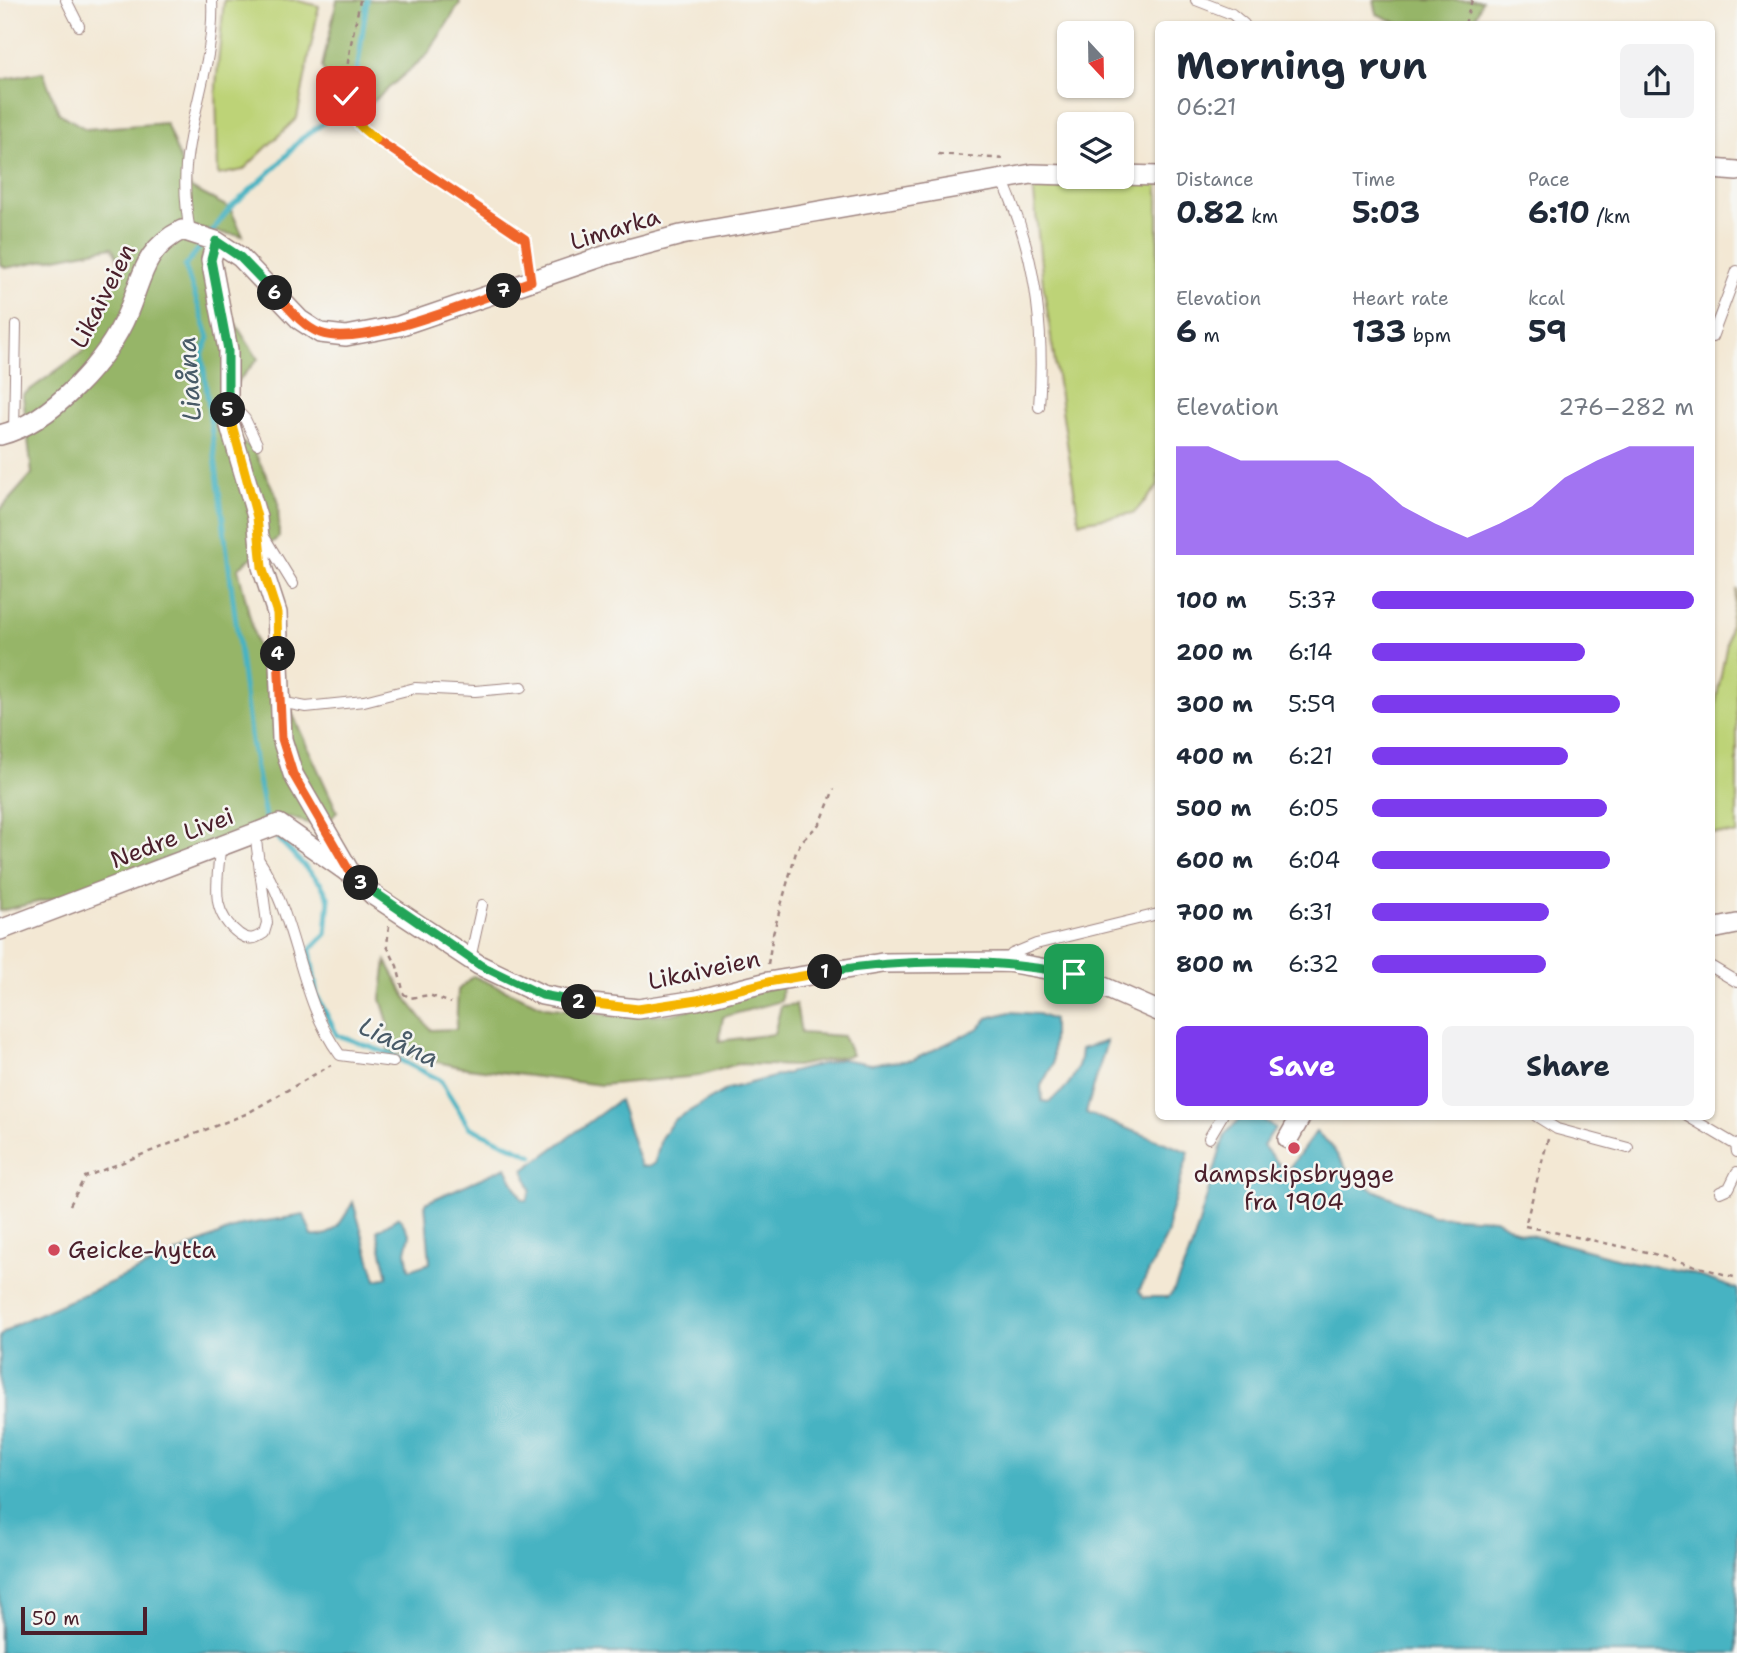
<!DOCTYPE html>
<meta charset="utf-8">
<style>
body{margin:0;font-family:"Shantell Sans",sans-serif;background:#f2f2f3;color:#1f2937;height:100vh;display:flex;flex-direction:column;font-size:26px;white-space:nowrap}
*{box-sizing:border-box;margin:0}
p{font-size:23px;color:#747a83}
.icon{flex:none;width:38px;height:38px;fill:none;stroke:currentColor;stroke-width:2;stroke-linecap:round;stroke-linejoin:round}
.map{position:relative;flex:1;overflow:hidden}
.side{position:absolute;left:1155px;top:21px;width:560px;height:1099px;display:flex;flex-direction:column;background:#fff;border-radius:10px;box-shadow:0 2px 5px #0004}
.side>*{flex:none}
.needle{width:46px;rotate:158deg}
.fabs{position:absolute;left:1057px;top:21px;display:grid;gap:14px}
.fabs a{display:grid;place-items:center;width:77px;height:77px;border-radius:10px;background:#fff;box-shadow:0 2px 5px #0004;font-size:35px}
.scale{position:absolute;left:21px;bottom:18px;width:126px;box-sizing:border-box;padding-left:7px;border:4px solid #4a1f2b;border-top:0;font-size:19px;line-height:24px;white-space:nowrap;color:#4a1f2b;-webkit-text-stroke:5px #f6f6f2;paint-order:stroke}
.pin{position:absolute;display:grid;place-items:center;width:60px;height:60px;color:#fff;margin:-30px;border-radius:14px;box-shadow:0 4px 10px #0006}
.km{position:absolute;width:35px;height:35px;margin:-18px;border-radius:50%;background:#222;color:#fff;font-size:19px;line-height:35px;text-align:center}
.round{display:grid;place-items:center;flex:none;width:74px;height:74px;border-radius:10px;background:#f2f2f3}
.head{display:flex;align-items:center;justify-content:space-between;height:119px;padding:0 21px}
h1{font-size:38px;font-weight:700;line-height:52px}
.figures{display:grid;grid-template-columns:repeat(3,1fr);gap:10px;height:119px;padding:7px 21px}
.figures div{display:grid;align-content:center}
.figures b{font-size:30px;font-weight:700}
.figures small{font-size:19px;font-weight:400}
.figures p{font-size:19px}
.chart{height:196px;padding:14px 21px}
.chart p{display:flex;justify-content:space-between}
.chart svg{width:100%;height:126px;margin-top:7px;fill:#7c3aed;opacity:.7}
.cta{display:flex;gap:14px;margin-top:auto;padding:14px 21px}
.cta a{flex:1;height:80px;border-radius:10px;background:#7c3aed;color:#fff;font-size:28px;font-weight:700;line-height:80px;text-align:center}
.cta a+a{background:#f2f2f3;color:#1f2937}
ul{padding:0 21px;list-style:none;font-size:23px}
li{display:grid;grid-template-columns:112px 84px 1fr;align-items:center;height:52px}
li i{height:18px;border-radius:9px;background:#7c3aed}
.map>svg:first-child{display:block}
.green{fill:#bdd377;stroke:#847951;stroke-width:2}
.forest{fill:#96b568;stroke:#706a4a;stroke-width:2}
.water{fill:#46b3c2;stroke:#486976;stroke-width:2}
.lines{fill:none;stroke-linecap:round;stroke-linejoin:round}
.stream{stroke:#46b3c2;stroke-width:5}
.service-casing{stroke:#9e8480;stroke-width:12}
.minor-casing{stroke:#9e8480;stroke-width:22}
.path{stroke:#9e8480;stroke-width:2.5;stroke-dasharray:5 5;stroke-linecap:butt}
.service{stroke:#fff;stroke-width:10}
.minor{stroke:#fff;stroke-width:19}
.split-1-casing{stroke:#fff;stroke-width:14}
.split-2-casing{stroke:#fff;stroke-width:14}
.split-3-casing{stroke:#fff;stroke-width:14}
.split-4-casing{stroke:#fff;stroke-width:14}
.split-5-casing{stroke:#fff;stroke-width:14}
.split-6-casing{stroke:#fff;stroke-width:14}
.split-7-casing{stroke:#fff;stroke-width:14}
.split-8-casing{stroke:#fff;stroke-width:14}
.split-9-casing{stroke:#fff;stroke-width:14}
.split-1{stroke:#22a559;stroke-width:9}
.split-2{stroke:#f5b400;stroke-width:9}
.split-3{stroke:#22a559;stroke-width:9}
.split-4{stroke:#f0652b;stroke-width:9}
.split-5{stroke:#f5b400;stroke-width:9}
.split-6{stroke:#22a559;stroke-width:9}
.split-7{stroke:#f0652b;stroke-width:9}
.split-8{stroke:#f0652b;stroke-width:9}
.split-9{stroke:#f5b400;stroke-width:9}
.poi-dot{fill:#d1495b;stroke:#f6f6f2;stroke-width:2.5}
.labels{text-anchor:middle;stroke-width:5;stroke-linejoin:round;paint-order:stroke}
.street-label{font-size:24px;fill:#4a1f2b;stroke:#f6f6f2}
.poi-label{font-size:24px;fill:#4a1f2b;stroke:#f6f6f2}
.water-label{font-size:26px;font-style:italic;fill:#485a67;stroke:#f6f6f2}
</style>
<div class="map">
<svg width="1737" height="1653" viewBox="0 0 1737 1653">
<rect width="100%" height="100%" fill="#f6f6f2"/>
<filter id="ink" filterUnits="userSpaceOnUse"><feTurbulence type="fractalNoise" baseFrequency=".0143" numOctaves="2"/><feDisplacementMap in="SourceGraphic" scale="14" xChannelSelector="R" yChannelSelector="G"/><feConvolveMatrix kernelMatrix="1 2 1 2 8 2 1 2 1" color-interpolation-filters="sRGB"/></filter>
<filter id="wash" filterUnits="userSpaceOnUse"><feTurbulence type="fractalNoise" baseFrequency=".00686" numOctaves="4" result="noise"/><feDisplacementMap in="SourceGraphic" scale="28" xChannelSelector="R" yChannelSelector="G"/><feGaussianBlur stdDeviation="1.57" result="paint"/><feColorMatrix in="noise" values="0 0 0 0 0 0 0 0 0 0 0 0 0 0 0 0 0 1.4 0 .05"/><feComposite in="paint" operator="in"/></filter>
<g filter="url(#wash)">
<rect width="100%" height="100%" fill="#f3e8d4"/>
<!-- green -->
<path class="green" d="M224 0H295L319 6 297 118 243 170 218 175 216 86Z
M1032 174 1158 176V486L1134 513 1079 522 1043 284Z
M1737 589V834L1712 833V723Z"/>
<!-- forest -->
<path class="forest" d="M337 0H459L460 3 428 54 361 112 336 104 322 67Z
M1374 0H1482L1473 24H1400L1377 14Z
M43 72 59 113 86 129 166 123 191 188 230 208 243 236 202 230C208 287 228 312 258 359L210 412 221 434 252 447 278 499 279 537 238 568 268 692 291 711 337 811 324 828 289 817 266 821 76 893 0 911V510L32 474 23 395 85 350 121 265 112 247 6 268 0 264V80Z
M386 961 408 1001 431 1030 456 1029 458 990 473 976 545 1007 619 1016 672 1014 782 985 781 1001 723 1017 719 1041 774 1034 781 1006 796 1004 801 1033 843 1036 852 1055 796 1066 737 1064 699 1076 601 1085 460 1067 388 1051V1022L381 999Z"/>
<!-- water -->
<path class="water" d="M1010 1012 1038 1014 1053 1020V1064L1041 1086 1042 1101 1049 1102C1068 1089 1080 1073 1081 1049L1107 1041 1086 1113 1189 1152 1169 1218 1168 1233 1139 1291 1144 1297H1168L1173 1292 1192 1247 1225 1134 1243 1116 1259 1117 1275 1128 1263 1146 1286 1172 1316 1132 1330 1144 1354 1181 1432 1216 1495 1219 1519 1232 1627 1261 1687 1272 1737 1289V1653H0V1336L16 1324 241 1225 304 1215 312 1236C335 1239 343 1219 353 1202L376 1280 388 1277 377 1231 399 1217 410 1235 406 1251 409 1270 430 1263 425 1203 506 1167 522 1200H527L531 1190 524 1170 619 1100 641 1166 648 1167 655 1163 661 1138 674 1120 728 1089 841 1059 871 1064 913 1060 979 1028 988 1018Z"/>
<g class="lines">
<!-- stream -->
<path class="stream" d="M351 93 356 80 367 0
M210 234 230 208 278 165 301 139 335 115 341 100
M204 242 185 266 209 338 202 355 251 741 265 817 276 836 321 884 329 899 326 934 310 950 317 996 337 1035 385 1052 440 1080 469 1127 533 1156"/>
</g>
</g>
<g filter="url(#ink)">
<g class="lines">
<defs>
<path id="service" d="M66 0 79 26
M1196 0 1232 14 1244 24
M1002 179C1035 250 1045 329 1039 407
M190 232C186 210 184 188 186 166 191 110 215 58 212 0
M1712 337 1737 271
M230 403 245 419 257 444
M14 431 16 325
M263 535 293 584
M280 702 306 707 364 701 415 688 475 691 522 687
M220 846C219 880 207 910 239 934 249 941 255 939 264 933L267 923 255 833
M257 857C299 918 297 997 340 1055L393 1062
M470 959 482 905
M1008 961 1012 954 1036 944 1158 914
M1712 967 1737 982
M1536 1116 1557 1129 1628 1148
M1687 1116 1736 1145 1737 1152
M1209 1138 1222 1116
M1720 1192 1729 1188 1737 1172"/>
<path id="minor" d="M1712 169 1737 171
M1122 175 1158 176
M216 241 240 257 300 320 320 333 346 336 399 326 610 254 681 235 1032 174 1069 175
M0 435C52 422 108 360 128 312 143 276 144 249 182 230L216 241 211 260 228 350V419L257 517 262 567 277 613 282 739 293 774 351 874 373 895 479 965 542 995 583 1003 638 1009 697 1000 768 982 882 963 1008 962 1074 974 1158 1011
M1712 929 1737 924
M0 930 279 824 346 871
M1288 1139 1301 1116"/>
</defs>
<!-- service casing -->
<use href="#service" class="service-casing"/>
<!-- minor casing -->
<use href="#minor" class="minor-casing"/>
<!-- path -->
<path class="path" d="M360 0C353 41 335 88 358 126L517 232 525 239 529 264
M1465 24 1472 0
M938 154 1005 159
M389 926 387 946 397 966 404 994 410 998 429 995 451 1003
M768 964 773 934 796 852 801 842 821 822 834 789
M1548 1139 1525 1226 1647 1252 1737 1278
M70 1205 85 1177 246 1114 331 1065"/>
<!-- service -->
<use href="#service" class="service"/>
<!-- minor -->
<use href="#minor" class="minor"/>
</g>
</g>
<g class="lines" filter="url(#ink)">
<defs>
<path id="split-1" d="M825 972C909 958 991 958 1074 974"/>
<path id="split-2" d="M579 1002 638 1009 697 1000 768 982 825 972"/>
<path id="split-3" d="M361 883 480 965 542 995 579 1002"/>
<path id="split-4" d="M278 654 282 739 293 774 351 874 361 883"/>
<path id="split-5" d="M228 410 257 517 262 567 277 613 278 654"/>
<path id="split-6" d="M228 410V350L211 260 216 241 240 257 275 293"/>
<path id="split-7" d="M275 293C288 307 302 326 320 333 361 348 462 305 504 291"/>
<path id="split-8" d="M376 139 525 239 531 281 504 291"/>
<path id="split-9" d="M346 96C351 118 358 126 376 139"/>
</defs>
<!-- split-1 casing -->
<use href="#split-1" class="split-1-casing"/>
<!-- split-2 casing -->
<use href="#split-2" class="split-2-casing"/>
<!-- split-3 casing -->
<use href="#split-3" class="split-3-casing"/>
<!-- split-4 casing -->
<use href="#split-4" class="split-4-casing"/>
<!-- split-5 casing -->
<use href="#split-5" class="split-5-casing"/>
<!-- split-6 casing -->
<use href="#split-6" class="split-6-casing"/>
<!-- split-7 casing -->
<use href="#split-7" class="split-7-casing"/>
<!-- split-8 casing -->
<use href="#split-8" class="split-8-casing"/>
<!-- split-9 casing -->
<use href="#split-9" class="split-9-casing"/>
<!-- split-1 -->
<use href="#split-1" class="split-1"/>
<!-- split-2 -->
<use href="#split-2" class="split-2"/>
<!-- split-3 -->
<use href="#split-3" class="split-3"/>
<!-- split-4 -->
<use href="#split-4" class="split-4"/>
<!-- split-5 -->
<use href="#split-5" class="split-5"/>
<!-- split-6 -->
<use href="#split-6" class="split-6"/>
<!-- split-7 -->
<use href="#split-7" class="split-7"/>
<!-- split-8 -->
<use href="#split-8" class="split-8"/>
<!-- split-9 -->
<use href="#split-9" class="split-9"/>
</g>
<!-- markers -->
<g class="poi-dot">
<circle cx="1294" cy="1148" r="7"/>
<circle cx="54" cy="1250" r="7"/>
</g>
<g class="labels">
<!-- street labels -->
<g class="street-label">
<text transform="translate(615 229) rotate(-17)" y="8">Limarka</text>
<text transform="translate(103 296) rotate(-63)" y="8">Likaiveien</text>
<text transform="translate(172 838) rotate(-21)" y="8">Nedre Livei</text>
<text transform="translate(704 970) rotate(-12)" y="8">Likaiveien</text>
</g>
<!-- poi labels -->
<g class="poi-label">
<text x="1294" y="1182">dampskipsbrygge<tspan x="1294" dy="28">fra 1904</tspan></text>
<text x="68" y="1258" text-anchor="start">Geicke-hytta</text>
</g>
<!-- water labels -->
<g class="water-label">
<text transform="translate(189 379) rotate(-94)" y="9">Liaåna</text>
<text transform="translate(399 1042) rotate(25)" y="9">Liaåna</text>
</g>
</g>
</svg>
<div class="fabs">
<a><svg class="needle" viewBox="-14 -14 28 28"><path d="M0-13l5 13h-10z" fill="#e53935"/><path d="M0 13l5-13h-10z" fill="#747a83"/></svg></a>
<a><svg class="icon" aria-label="layers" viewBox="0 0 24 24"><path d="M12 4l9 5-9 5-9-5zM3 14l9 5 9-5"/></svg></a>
</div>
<div class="scale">50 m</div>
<div class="pin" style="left:1074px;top:974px;background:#1e9e55"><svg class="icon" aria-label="arrive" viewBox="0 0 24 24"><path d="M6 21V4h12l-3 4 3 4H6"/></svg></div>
<div class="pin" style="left:346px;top:96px;background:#d93025"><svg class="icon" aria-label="check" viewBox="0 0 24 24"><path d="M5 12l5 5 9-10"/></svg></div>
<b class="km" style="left:825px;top:972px">1</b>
<b class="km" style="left:579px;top:1002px">2</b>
<b class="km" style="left:361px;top:883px">3</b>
<b class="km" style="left:278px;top:654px">4</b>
<b class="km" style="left:228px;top:410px">5</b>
<b class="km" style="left:275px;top:293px">6</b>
<b class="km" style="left:504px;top:291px">7</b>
<section class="side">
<div class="head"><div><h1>Morning run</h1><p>06:21</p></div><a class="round"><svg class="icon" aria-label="share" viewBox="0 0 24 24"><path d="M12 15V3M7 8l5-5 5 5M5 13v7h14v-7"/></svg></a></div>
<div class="figures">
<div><p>Distance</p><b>0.82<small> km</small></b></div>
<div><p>Time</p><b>5:03</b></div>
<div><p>Pace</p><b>6:10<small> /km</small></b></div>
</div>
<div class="figures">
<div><p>Elevation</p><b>6<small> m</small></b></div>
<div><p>Heart rate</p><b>133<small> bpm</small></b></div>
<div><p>kcal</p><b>59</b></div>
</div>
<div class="chart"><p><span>Elevation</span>276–282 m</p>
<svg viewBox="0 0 160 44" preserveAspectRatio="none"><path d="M0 44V6L10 6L20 11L30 11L40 11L50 11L60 17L70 27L80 33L90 38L100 33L110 27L120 17L130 11L140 6L150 6L160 6V44z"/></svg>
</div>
<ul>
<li><b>100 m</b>5:37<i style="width:100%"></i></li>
<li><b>200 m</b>6:14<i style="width:66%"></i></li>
<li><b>300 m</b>5:59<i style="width:77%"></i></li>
<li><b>400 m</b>6:21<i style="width:61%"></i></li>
<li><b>500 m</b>6:05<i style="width:73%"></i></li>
<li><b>600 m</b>6:04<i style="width:74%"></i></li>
<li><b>700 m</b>6:31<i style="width:55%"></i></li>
<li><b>800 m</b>6:32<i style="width:54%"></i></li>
</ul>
<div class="cta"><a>Save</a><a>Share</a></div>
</section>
</div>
